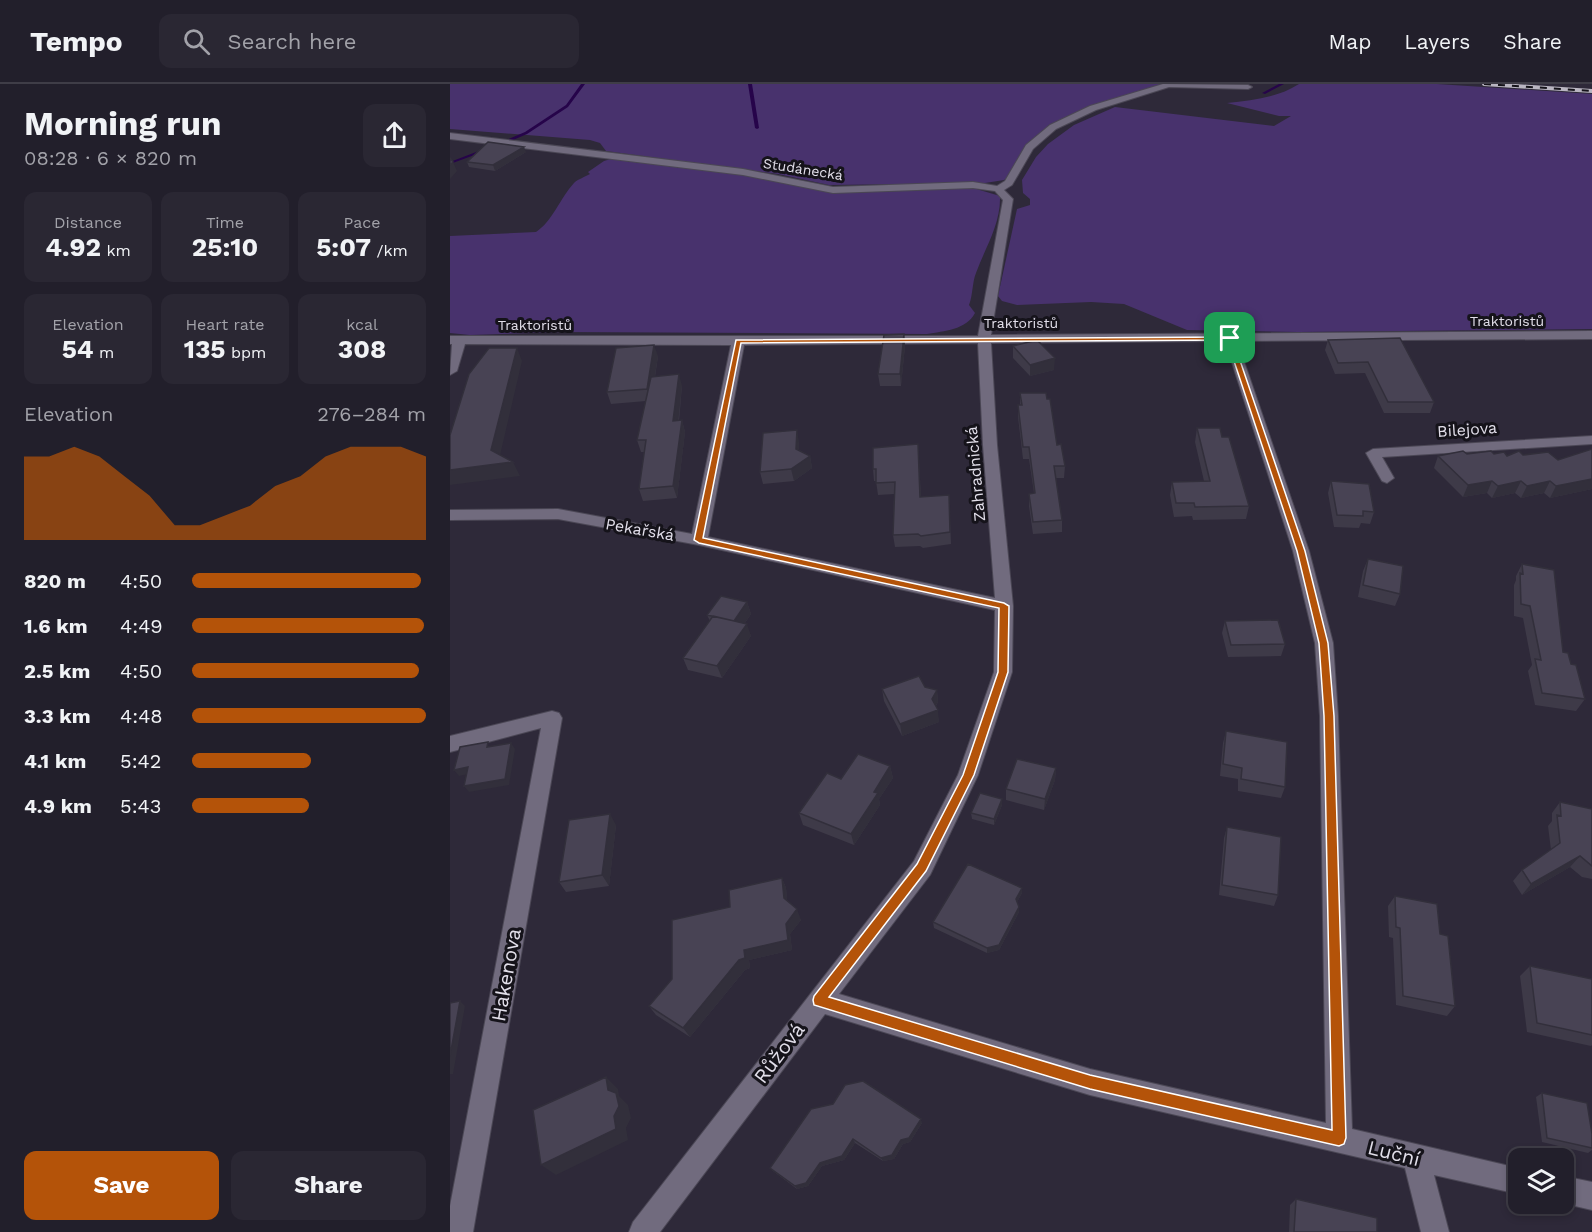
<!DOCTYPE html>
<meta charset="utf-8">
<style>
body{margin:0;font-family:"Work Sans",sans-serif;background:#2a2733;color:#f1f3f6;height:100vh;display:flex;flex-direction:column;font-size:22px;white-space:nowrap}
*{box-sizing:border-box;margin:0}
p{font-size:20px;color:#a2a2a9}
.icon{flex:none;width:33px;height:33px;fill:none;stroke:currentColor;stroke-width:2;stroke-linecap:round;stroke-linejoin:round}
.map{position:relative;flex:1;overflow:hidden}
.details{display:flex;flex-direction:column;background:#221f2b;width:450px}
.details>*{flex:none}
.buttons{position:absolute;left:1058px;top:1064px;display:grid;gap:12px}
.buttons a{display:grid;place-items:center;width:66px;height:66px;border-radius:12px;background:#221f2b;box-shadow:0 3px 9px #0003,0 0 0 2px #3f3d47;font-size:30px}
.pin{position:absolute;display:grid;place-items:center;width:51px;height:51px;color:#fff;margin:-26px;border-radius:12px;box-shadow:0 3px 9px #0006}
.round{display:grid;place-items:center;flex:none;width:63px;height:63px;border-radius:12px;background:#2a2733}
.overview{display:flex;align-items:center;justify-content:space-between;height:102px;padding:0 24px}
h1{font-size:33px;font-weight:700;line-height:45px}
.stats{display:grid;grid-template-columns:repeat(3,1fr);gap:9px;height:102px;padding:6px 24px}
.stats div{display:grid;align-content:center;border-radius:12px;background:#2a2733;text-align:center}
.stats b{font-size:26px;font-weight:700}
.stats small{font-size:16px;font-weight:400}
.stats p{font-size:16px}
.chart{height:168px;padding:12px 24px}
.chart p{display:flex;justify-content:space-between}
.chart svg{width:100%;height:108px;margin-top:6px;fill:#b45309;opacity:.7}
.action{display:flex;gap:12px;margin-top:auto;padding:12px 24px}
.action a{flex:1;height:69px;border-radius:12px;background:#b45309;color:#fff;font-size:24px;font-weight:700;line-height:69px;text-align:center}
.action a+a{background:#2a2733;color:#f1f3f6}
ul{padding:0 24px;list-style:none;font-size:20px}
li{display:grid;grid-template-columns:96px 72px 1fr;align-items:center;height:45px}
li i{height:15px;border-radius:8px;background:#b45309}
header{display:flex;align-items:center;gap:36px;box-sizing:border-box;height:84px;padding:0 30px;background:#221f2b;border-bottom:2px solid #3f3d47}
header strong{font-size:28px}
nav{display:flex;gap:33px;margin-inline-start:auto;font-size:21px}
.search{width:420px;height:54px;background:#2a2733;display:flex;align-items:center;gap:15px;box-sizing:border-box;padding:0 21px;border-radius:12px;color:#a2a2a9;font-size:22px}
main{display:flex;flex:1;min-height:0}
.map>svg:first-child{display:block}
.green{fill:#48326d}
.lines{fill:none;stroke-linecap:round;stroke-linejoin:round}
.stream{fill:#26044a;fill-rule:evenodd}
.street-casing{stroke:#4b4755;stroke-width:2}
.street{fill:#716b7e;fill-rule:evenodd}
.rail-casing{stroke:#b9b5c1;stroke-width:4}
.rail{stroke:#15131a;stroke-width:2;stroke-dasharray:7;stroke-linecap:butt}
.wall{fill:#3e3a48}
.shaded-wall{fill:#322f3b}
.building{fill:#484354;stroke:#322f3b;stroke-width:1.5}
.route{fill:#b45309;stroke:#fff;stroke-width:1.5;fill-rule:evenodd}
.labels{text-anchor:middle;stroke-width:6;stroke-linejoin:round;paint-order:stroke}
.far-street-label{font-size:14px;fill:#e2dfea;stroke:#15131a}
.street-label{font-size:16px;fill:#e2dfea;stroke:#15131a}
.near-street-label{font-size:20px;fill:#e2dfea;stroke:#15131a}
</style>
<header>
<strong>Tempo</strong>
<div class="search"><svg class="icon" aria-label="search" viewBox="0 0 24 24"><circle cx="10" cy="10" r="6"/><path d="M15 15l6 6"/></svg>Search here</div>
<nav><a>Map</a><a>Layers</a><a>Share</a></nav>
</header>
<main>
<section class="details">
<div class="overview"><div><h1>Morning run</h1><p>08:28 · 6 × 820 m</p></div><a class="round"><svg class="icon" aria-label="share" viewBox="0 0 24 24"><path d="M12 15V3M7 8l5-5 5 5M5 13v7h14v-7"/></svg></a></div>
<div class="stats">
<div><p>Distance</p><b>4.92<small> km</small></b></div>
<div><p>Time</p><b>25:10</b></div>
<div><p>Pace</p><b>5:07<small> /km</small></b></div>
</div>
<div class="stats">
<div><p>Elevation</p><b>54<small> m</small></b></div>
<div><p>Heart rate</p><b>135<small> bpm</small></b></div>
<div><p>kcal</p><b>308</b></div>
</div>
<div class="chart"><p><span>Elevation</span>276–284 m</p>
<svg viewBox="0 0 160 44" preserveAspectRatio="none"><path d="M0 44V10L10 10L20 6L30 10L40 18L50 26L60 38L70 38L80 34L90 30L100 22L110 18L120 10L130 6L140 6L150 6L160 10V44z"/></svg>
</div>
<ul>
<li><b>820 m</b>4:50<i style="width:98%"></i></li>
<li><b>1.6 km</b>4:49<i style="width:99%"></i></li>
<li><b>2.5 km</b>4:50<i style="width:97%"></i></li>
<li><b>3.3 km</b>4:48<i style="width:100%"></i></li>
<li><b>4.1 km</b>5:42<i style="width:51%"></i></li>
<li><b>4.9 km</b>5:43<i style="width:50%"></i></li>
</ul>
<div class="action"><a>Save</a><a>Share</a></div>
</section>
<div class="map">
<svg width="1142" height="1148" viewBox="0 0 1142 1148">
<rect width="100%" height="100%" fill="#2e2939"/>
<!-- green -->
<path class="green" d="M0 0H716L666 15 597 45 560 92 554 96 535 99 379 101 328 90 156 67 150 59 140 56 0 45Z
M849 0H987L1142 10V245L848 248 737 246 674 220 641 218 567 221 552 217 548 212 567 125 580 121V115L573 109 572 96 586 73 598 60 624 41 665 23 824 42 841 32H829L777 19C803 16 827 14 849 0Z
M164 74 314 94 397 109 523 104 550 112C551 140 535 164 526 189 522 199 523 211 519 221L525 229C516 246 494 247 477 250L113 248 20 251 0 249V152L86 148C103 137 110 114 124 99 128 95 135 93 140 90L138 88 154 77Z"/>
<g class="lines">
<!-- stream -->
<path class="stream" d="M131 0H135L118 23 77 50 49 62H47V60L75 48 116 21Z
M298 0H302L309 44 307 45 305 44Z
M829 0H834L815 10 812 9Z
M34 65 38 66 0 80V78Z"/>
<defs>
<path id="street" d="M713 0 798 1 802 3 798 5 719 3 646 26 606 45 583 65 562 101 554 106 563 115 541 251 1142 247V255L787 257 859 467 883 559 888 632 902 1045 1068 1084V1110L984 1091 999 1148H971L955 1084 640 1011 375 930 210 1148H179L183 1138 464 777 508 691 544 588 545 526 249 461 108 435 0 436V426L108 425 242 450 281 261 15 260 7 287 0 291 2 260H0V252H528L553 116 545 107 523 104 383 109 293 91 0 55V49L293 85 383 103 523 98 547 102 555 97 576 61 600 41 640 22ZM775 257 843 467 865 559 870 632 876 1039 640 985 389 910 480 791 528 691 562 588 563 522 547 361 541 259ZM528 259 533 361 545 514 258 453 294 261Z
M1142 352V360L932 373 944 394 937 399 932 397 916 369 923 365Z
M102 627 109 629 112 634 23 1148H0V1122L91 644 0 668V652Z
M1113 1092 1142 1098V1126L1112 1119Z"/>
</defs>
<!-- street casing -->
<use href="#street" class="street-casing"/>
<!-- street -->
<use href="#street" class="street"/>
<defs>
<path id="rail" d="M1034 0 1142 7"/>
</defs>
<!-- rail casing -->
<use href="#rail" class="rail-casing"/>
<!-- rail -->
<use href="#rail" class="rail"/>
</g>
<!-- wall -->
<path class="wall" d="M76 68 45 87 19 83 17 78Z
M454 250 455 262 451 302H430L428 290Z
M950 254 984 318 980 329H934L915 289 885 290 875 266 878 256Z
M563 262 604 286 580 292 563 274Z
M208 272 205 293 232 302 229 337 232 336 235 348 227 414 193 417 189 405 194 368H191L187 356 196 317 161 320 157 308Z
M570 309 607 361 615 382 614 394H606L612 436V448L583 450 579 422V410L584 409 579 375H573L568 333V321H570Z
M747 344 772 353 799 422 796 435 743 436 742 432 724 433 720 411 722 398 754 397 745 358Z
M349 358V366L360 372 362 384 344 397 313 400 310 388Z
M468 360 471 413 499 411 501 460 473 464 470 462 445 463 443 451 444 410 428 411 426 397H424L423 385Z
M1142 365V405L1100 414 1094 409 1071 414 1065 409 1042 414 1037 409 1013 413 984 384 988 372 1017 370H1044L1057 372 1073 371 1108 376Z
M881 397 924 428 920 440 911 439 909 444 884 443 878 409Z
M918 475 950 510 945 522 908 513 913 487Z
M1072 480 1113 568 1121 580 1135 615 1126 627 1085 621 1078 587 1082 581 1073 534 1064 532V501L1066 496V492Z
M297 518 301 530 295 539 301 552 272 594 238 586 233 574 260 537 257 531Z
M775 537 835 560 831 572 778 573 772 549Z
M475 603 487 606 488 618 486 622 489 638 452 652 434 617 432 605Z
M776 647 835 703 831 714 788 707V695L770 692 773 659Z
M440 682 443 694 429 715 430 721 404 761 353 741 349 729 391 695Z
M606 684 605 696 594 726 556 716V705Z
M552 715V721L544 741 522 735 521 729Z
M1110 718 1142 725V795L1132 793 1120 783 1072 811 1063 797 1072 786 1101 766 1098 742 1102 737V729Z
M166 741 159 802 116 808 109 798Z
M777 743 828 811 824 822 769 811 774 754Z
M332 794 336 804 337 817 351 836 340 850 342 866 299 876 300 884 295 886 240 953 206 931 199 922 222 895 280 823Z
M572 804V809L567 818 569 823V828L549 866 537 869 484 844 483 838Z
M945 812 990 850 1005 922 997 932 946 921 943 854 939 853 938 822Z
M1080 882 1142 897V961L1141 962 1077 948 1070 892Z
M1092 1009 1142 1050V1066L1138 1069 1092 1058 1086 1013Z
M361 1025 472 1039 460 1058 453 1060 444 1075 433 1077 405 1059 394 1076 372 1082 358 1102 347 1105 323 1087 320 1084Z
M846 1115 927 1148H839L840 1121Z"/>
<!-- shaded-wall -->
<path class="shaded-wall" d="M74 63 76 68 45 87 43 81Z
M3 78 7 87 0 95V81Z
M454 250 455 262 451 302 450 290Z
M204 261 208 272 201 316 197 305Z
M67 264 72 277 48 380 41 366Z
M605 274 604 286 580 292V281Z
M229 290 232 302 227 349 223 337Z
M232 336 235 348 227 414 223 402Z
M347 346 349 358V377L346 365Z
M468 360 469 372 471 425 470 413Z
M360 372 362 384 344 397 341 385Z
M63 378 70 392 0 401V386Z
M1142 395V405L1100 414 1106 402Z
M1042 397 1037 409 1013 413 1018 401Z
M1071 397 1065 409 1042 414 1048 402Z
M1100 397 1094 409 1071 414 1077 402Z
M297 518 301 530 288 549 284 537Z
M297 540 301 552 272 594 267 582Z
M487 606 488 618 483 627 482 615Z
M488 626 489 638 452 652 450 640Z
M61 659 65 665 59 701 19 708 14 702Z
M440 682 443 694 429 715 430 721 404 761 401 750 424 708Z
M18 683 23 689 9 692 4 686Z
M606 684 605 696 594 726 595 715Z
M552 715V721L544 741V735Z
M160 730 166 741 159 802 152 791Z
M1130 772 1120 783 1072 811 1081 800Z
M332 794 336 804 338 824 334 814Z
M572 804V809L566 820V815Z
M569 823V828L549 866 537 869V864Z
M347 825 351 836 340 850 342 866 299 876 300 884 295 886 240 953 233 944 294 866 336 840Z
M10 917 15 922 3 990H0V972Z
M156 993 168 1005 169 1012 178 1021 181 1034 176 1044 178 1056 106 1091 91 1081 158 1006Z
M471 1035 472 1039 460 1058 453 1060 444 1075 433 1077 431 1074 451 1056Z
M403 1055 405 1059 394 1076 372 1082 358 1102 347 1105 345 1102 370 1079Z"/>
<!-- building -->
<path class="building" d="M38 58 74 63 43 81 17 78Z
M0 74 3 78 0 81Z
M454 250 450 290H428L434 251Z
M950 254 984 318H938L918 278 888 279 878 256Z
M587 256 605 274 580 281 563 262Z
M204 261 197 305 157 308 166 264Z
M39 264H67L41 366 63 378 0 386V351L19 290Z
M229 290 223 337 232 336 223 402 189 405 196 356H187L201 293Z
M570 309H596L597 315H600L607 361 611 360 615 382H604L612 436 583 438 579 410 585 409 579 363H573L568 321H572Z
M747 344H770L772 353H779L799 422 745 423 744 419H726L722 398 760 397Z
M347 346 346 365 360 372 341 385 310 388 313 349Z
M468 360 470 413 499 411 500 448 471 452 468 450 443 451 445 398 426 399V385H423V364Z
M1142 365V395L1106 402 1100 397 1077 402 1071 397 1048 402 1042 397 1018 401 988 372 1013 367 1017 370 1041 367 1044 370 1054 368 1057 372 1069 367 1073 371 1098 368 1108 376Z
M881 397 919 400 924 428 913 427V432L887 431Z
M918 475 953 482 950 510 913 501Z
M1072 480 1104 486 1113 568 1118 569 1121 580 1126 581 1135 615 1092 609 1085 575 1091 576 1080 522 1071 520 1070 489 1073 490Z
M271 512 297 518 284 537 257 531Z
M263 532 297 540 267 582 233 574Z
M828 536 835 560 781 561 775 537Z
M469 592 475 603 487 606 482 615 488 626 450 640 432 605Z
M776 647 837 658 835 703 791 695 792 684 773 680Z
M38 658 37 663 61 659 55 695 14 702 18 683 4 686 10 663Z
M408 670 440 682 424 708 428 709 401 750 349 729 377 689 391 695Z
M567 675 606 684 595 715 556 705Z
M530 709 552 715 544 735 521 729Z
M1110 718 1142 725V782L1130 772 1081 800 1072 786 1110 759 1107 731 1111 732Z
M160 730 152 791 109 798 119 736Z
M777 743 831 753 828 811 772 801Z
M518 780 572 804 566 815 569 823 549 861 537 864 483 838Z
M332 794 334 814 347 825 336 840 338 856 294 866 295 874 289 876 233 944 199 922 222 895V836L280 823 279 806Z
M945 812 987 820 990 850 998 852 1005 922 953 912 950 844 946 843Z
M1080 882 1142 895V951L1087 939Z
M10 917 0 972V919Z
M156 993 158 1006 166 1009 169 1022 164 1032 166 1045 91 1081 83 1026Z
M413 997 471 1035 459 1054 451 1056 442 1071 431 1074 403 1055 392 1072 370 1079 356 1099 345 1102 320 1084 361 1025 383 1020 395 1001Z
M1092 1009 1137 1019 1142 1050V1064L1097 1054Z
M846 1115 927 1134V1148H844Z"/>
<!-- route -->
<path class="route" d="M782 253 855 467 878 559 884 632 896 1054 894 1060 889 1062 640 1005 364 921 363 916 364 912 467 780 513 691 548 588 549 524 249 459 244 456 286 256ZM777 256 847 467 869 559 874 632 882 1046 640 991 379 913 476 787 524 691 558 588 559 522 554 519 253 454 291 259Z"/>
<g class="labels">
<!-- far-street labels -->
<g class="far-street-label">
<text transform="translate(353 85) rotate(9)" y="5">Studánecká</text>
<text x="1057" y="242">Traktoristů</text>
<text x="571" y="244">Traktoristů</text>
<text x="85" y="246">Traktoristů</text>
</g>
<!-- street labels -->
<g class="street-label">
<text transform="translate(1017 345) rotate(-4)" y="6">Bilejova</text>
<text transform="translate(525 390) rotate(-95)" y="6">Zahradnická</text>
<text transform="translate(190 445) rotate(10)" y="6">Pekařská</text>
</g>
<!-- near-street labels -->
<g class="near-street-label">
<text transform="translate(56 891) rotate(-80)" y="7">Hakenova</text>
<text transform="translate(329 969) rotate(-53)" y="7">Růžová</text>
<text transform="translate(944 1069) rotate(14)" y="7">Luční</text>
</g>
</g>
</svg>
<div class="buttons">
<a><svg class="icon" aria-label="layers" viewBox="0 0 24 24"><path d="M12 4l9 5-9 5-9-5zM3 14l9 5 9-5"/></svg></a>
</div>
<div class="pin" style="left:780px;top:254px;background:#1e9e55"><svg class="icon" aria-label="arrive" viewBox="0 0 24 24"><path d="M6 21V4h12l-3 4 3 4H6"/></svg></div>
</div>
</main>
